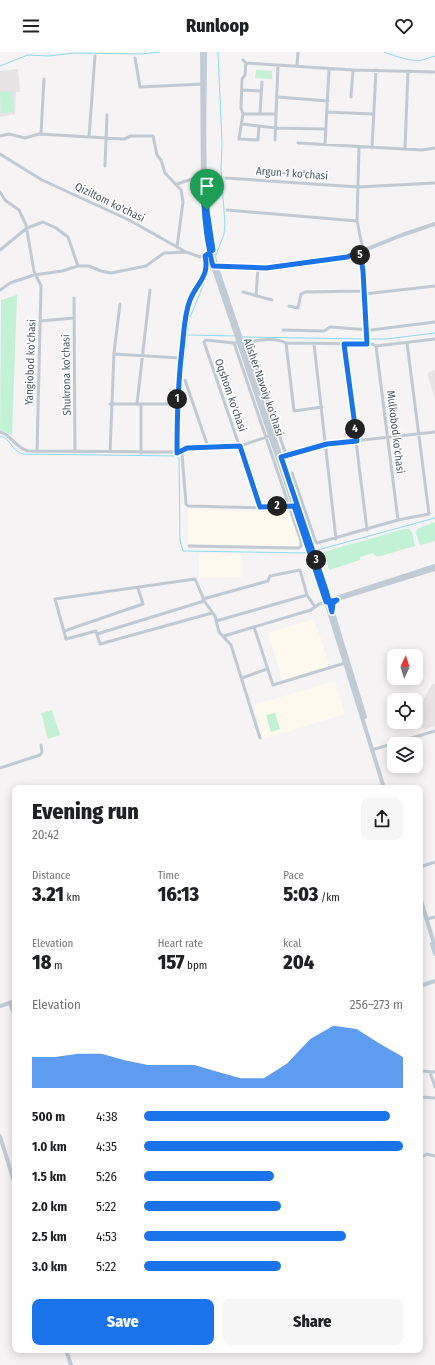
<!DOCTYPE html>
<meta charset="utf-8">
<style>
body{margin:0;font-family:"Fira Sans Condensed",sans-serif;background:#f6f6f6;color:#202124;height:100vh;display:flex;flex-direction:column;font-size:15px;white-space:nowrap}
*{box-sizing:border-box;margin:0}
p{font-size:13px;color:#757577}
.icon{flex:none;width:22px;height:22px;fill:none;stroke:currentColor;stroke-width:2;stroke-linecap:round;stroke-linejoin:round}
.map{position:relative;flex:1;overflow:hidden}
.side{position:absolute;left:12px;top:733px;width:411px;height:568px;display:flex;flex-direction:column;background:#fff;border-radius:8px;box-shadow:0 2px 10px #0003}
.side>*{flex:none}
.needle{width:26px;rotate:4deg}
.buttons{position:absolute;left:387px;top:597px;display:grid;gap:8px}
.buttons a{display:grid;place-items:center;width:36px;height:36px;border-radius:8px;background:#fff;box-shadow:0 2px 10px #0003;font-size:20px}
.pin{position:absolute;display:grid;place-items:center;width:34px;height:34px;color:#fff;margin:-41px -17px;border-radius:50% 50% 50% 0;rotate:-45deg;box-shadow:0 0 4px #0007}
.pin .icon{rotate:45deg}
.km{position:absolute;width:20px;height:20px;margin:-10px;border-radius:50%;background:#222;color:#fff;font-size:11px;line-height:20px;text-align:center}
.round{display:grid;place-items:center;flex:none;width:42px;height:42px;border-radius:8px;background:#f6f6f6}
.overview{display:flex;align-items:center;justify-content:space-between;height:68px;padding:0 20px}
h1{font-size:22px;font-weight:800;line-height:30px}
.stats{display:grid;grid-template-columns:repeat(3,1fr);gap:6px;height:68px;padding:4px 20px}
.stats div{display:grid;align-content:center}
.stats b{font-size:20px;font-weight:800}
.stats small{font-size:11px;font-weight:400}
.stats p{font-size:11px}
.chart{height:112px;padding:8px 20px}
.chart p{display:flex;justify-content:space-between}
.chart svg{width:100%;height:72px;margin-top:4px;fill:#1a73e8;opacity:.7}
.action{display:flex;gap:8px;margin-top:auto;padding:8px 20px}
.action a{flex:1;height:46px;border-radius:8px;background:#1a73e8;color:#fff;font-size:16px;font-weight:800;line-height:46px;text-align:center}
.action a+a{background:#f6f6f6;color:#202124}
ul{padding:0 20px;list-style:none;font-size:13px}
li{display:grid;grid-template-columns:64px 48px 1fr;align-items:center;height:30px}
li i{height:10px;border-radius:5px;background:#1a73e8}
header{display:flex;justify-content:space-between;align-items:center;height:52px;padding:0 20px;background:#fff;font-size:18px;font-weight:800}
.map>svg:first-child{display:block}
.commercial{fill:#fdf9ef}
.education{fill:#e6e4e5}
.green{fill:#c3f1d5}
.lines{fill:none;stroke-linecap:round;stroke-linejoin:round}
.stream{stroke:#90daee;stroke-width:1}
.street{stroke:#c1cad2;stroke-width:3}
.secondary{stroke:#c1cbd6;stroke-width:4}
.route-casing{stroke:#fff;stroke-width:8}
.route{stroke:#1a73e8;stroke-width:5}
.labels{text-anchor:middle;stroke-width:3;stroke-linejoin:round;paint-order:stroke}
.street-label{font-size:11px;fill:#4a5661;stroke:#fff}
</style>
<header><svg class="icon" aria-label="menu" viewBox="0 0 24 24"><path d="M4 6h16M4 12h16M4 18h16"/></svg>Runloop<svg class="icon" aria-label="heart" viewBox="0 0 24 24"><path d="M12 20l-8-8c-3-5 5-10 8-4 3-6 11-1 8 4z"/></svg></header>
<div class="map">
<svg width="435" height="1313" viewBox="0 0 435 1313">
<rect width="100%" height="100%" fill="#f5f3f3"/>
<!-- commercial -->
<path class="commercial" d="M188 457 263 460 264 457 288 458 300 493 298 495 188 492Z
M199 502H242V525L199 526Z
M314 567 330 614 283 629 268 581Z
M335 629 345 662 263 687 253 653Z"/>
<!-- education -->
<path class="education" d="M18 17 20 40H16L15 62 0 65V19Z
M435 318V347L427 321Z
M432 632H435V674L425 677 412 670H416V661Z"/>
<!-- green -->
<path class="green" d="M256 18 272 19V27L255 26Z
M12 39 14 60 1 61 0 40Z
M17 243 12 384 6 380 0 379 1 248Z
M435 470V489L420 493 416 481 417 477Z
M404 477H408L412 480 415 494 377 505 373 501 360 505V508L329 518 324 500Z
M52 658 60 683 48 687 41 661Z
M275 661 280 677 271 680 266 663Z"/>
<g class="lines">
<!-- stream -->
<path class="stream" d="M384 0C392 3 414 11 422 8 427 7 430 5 435 4
M0 14 28 3 49 4 74 1 141 2 160 0
M216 203 224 182 225 172 221 118 222 91 218 0
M188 283 235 284
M242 285 365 287
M368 287H386L435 281
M0 384C11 386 12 400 23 402L177 404 179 407 180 488 183 499 307 501
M180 389 182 329 189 268 211 214
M314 499 435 466"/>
<!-- street -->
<path class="street" d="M135 6 140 35 203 32
M243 8 246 11 245 23 242 27 241 56 243 62 239 87 258 88 259 74
M246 11 353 18 435 20
M297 14 298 0
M242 38 261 39
M278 45 328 49
M351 45 353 18
M327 60 373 62
M243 62H276
M260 62 262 30
M242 72 276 76 326 77
M41 82 44 27
M0 84 9 82 25 86 39 82 124 87 131 84H153L157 103 161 108 165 121 181 138 183 150 177 195
M89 85 95 4
M275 88 278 13
M298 91 422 98 435 96
M325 92 329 17
M359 95 357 169 363 198
M372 96 376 18
M405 96 408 19
M0 102 42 128 129 168 186 200 200 205 211 199
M105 114 107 63
M226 126 358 135 435 131
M177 132 204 123
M0 140 5 148 19 158 26 173 34 219 41 234 37 400
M227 158 357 169
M0 198 27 176 43 170 56 176 68 185 78 214
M360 199 363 219 367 292
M0 238 10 231 34 223 62 219 78 214H89L101 219 111 221 146 214 164 201 186 200
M243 240 272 248
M364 242 435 234
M256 244 258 216
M74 246 75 400
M289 254 298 256 301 242 305 240 364 239
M40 269 74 266
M283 278 324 279 330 275 371 278 435 270
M240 290 234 291 301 489
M234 291 206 288 204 290 260 455
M248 291 286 403
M286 291 294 359 322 355
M243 292C255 288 274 285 286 291L372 292 376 294 435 287
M314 292 336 487
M344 292 367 478
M376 294 398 468
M114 302 181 306
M185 328 208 395
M110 352H173
M137 352 150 238
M0 380C11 382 14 395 28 399L179 400 182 402 186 452 188 454C212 454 285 459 302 451
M110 400 114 301 120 252
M179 400 187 396 240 394 278 381
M141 401V352
M177 401C177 365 178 329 182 293 184 279 185 262 190 248 197 231 210 224 205 204
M279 406 327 392 435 380
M292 421 315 488 317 491 398 468 429 462 407 291
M189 494 299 496 301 494V488
M203 547 268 529 270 524 300 518 307 543 315 555
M212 561 100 592 96 579 66 587 55 547 195 527 205 550 215 564 219 580 231 593 260 686
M216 569 307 543
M254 575 273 633 345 611
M64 579 143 552 138 536
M97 582 204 549
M224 584 311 558 319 552 326 550
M242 626 267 617
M375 697 435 679
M0 716 40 703 42 700 41 693
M420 815 435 810
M427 867 435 865
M10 951 15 967
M420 1019 435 1020
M430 1020 435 1035
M420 1045 435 1046
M420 1106 427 1102 435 1104"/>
<!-- secondary -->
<path class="secondary" d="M202 0 203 144 204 166 213 214 326 550 384 736
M205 0C205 71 200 144 216 213L326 538 365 665
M214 214 266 216 347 205 402 183 435 172
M327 549 435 514
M328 550 435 517
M420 845 435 895
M432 892 435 902
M420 934 435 929
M0 954 15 949
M0 1084 15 1133
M66 1298 71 1313"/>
</g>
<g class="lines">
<defs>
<path id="route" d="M207 158 213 198 205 204C210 224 197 231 190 248 184 263 184 281 182 297 178 331 177 366 177 401L187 396 240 394 260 455 294 454 326 550 337 548 333 551 332 560 326 538 281 405 327 392 357 389 344 292H367L363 219 360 199 347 205 266 216 213 214C205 184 203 154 203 123H206L207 158"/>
</defs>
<!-- route casing -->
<use href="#route" class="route-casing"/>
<!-- route -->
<use href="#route" class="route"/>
</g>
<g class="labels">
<!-- street labels -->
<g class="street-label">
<text transform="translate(292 121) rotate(4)" y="4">Argun-1 ko'chasi</text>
<text transform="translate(110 150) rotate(26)" y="4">Qiziltom ko'chasi</text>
<text transform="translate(30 310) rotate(-88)" y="4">Yangiobod ko'chasi</text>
<text transform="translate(66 323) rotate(-91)" y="4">Shukrona ko'chasi</text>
<text transform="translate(264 335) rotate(71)" y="4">Alisher Navoiy ko'chasi</text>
<text transform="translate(231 343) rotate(71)" y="4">Oqshom ko'chasi</text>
<text transform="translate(396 380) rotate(83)" y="4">Mulkobod ko'chasi</text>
</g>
</g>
</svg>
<div class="buttons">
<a><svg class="needle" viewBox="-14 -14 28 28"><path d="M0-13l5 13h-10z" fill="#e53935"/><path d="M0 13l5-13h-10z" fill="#757577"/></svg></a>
<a><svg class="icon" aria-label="locate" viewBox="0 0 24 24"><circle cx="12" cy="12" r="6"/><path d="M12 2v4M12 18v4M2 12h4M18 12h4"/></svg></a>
<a><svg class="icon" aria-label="layers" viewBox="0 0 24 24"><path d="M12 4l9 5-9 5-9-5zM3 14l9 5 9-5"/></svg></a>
</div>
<div class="pin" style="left:207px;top:158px;background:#1e9e55"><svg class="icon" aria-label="arrive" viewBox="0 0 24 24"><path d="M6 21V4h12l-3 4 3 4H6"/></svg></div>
<b class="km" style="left:177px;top:347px">1</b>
<b class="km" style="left:277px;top:454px">2</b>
<b class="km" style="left:316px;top:508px">3</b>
<b class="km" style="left:355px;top:377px">4</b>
<b class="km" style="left:360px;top:203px">5</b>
<section class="side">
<div class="overview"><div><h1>Evening run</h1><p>20:42</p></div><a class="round"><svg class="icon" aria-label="share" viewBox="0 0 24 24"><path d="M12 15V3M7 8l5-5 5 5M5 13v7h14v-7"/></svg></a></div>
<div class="stats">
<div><p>Distance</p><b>3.21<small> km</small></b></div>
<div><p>Time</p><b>16:13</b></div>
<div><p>Pace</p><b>5:03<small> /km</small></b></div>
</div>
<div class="stats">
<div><p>Elevation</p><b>18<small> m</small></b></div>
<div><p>Heart rate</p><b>157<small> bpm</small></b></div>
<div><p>kcal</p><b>204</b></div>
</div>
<div class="chart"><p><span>Elevation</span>256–273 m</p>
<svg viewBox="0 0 160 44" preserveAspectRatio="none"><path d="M0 44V25L10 25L20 23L30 23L40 27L50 30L60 30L70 30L80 34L90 38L100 38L110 29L120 14L130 6L140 8L150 17L160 25V44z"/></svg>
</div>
<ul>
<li><b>500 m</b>4:38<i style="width:95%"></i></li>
<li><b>1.0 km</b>4:35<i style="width:100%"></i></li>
<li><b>1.5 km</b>5:26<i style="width:50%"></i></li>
<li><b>2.0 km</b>5:22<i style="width:53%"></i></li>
<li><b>2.5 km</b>4:53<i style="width:78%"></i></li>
<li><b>3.0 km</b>5:22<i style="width:53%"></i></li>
</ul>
<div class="action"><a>Save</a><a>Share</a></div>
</section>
</div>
